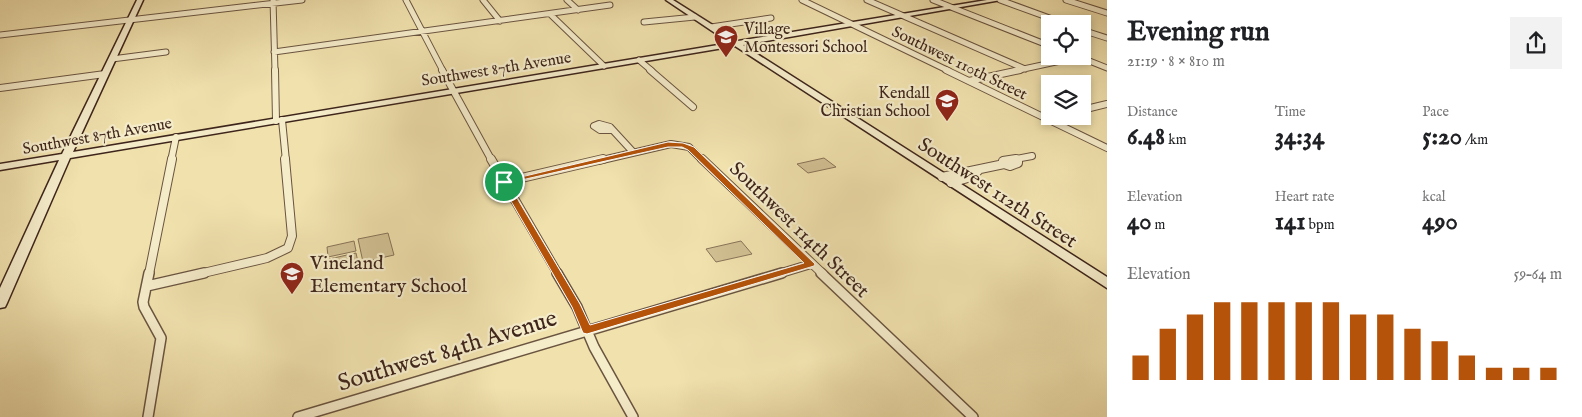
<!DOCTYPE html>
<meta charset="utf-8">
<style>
body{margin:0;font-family:"IM FELL English",serif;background:#f2f2f2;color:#202124;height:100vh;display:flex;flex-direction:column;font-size:19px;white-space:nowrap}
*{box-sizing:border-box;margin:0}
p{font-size:16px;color:#757577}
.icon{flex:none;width:28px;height:28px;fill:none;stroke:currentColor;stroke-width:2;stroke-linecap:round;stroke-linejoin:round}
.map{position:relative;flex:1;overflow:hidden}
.details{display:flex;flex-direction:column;background:#fff;width:475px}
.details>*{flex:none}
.controls{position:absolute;left:1041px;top:15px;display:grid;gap:10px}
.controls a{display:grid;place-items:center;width:50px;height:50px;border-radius:0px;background:#fff;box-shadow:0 2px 8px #0003;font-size:25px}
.pin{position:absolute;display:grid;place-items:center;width:42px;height:42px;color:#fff;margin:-21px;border:2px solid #fff;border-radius:50%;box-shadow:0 1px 5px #0007}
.round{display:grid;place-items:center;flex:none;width:52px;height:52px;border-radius:0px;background:#f2f2f2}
.head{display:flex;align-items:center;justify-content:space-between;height:85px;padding:0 20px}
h1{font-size:28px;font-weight:800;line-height:38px}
.metrics{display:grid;grid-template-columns:repeat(3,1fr);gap:8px;height:85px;padding:5px 20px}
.metrics div{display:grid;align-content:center}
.metrics b{font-size:25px;font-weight:800}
.metrics small{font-size:14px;font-weight:400}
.metrics p{font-size:14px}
.chart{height:140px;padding:10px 20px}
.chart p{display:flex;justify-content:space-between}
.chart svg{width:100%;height:90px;margin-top:5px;stroke:#b45309;stroke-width:6}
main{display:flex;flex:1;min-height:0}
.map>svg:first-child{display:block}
.green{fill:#d2c194;stroke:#887358}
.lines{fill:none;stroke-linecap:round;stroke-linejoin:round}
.street-far3-casing{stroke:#6a5440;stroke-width:7}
.street-far2-casing{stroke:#6a5440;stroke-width:8}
.street-far1-casing{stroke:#6a5440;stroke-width:10}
.street-casing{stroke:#6a5440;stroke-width:12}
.secondary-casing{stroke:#3e251b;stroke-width:3}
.street-far3{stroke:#f5ecca;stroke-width:5}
.street-far2{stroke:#f5ecca;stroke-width:6}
.street-far1{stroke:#f5ecca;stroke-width:8}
.street{stroke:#f5ecca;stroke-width:9}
.secondary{fill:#f5ecca;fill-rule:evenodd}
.route{fill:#b45309;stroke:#fff;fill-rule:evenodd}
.labels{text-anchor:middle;stroke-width:4.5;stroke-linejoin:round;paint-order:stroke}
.far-poi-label{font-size:16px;fill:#3e251b;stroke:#f5ecca;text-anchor:start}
.far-street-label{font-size:16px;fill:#3e251b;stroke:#f5ecca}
.street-label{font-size:20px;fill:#3e251b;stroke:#f5ecca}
.poi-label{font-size:20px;fill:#3e251b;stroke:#f5ecca;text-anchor:start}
.near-street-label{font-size:24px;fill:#3e251b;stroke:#f5ecca}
</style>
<main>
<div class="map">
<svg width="1107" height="417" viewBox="0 0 1107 417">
<rect width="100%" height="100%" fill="#f0e1ad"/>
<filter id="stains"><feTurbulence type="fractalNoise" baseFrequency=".004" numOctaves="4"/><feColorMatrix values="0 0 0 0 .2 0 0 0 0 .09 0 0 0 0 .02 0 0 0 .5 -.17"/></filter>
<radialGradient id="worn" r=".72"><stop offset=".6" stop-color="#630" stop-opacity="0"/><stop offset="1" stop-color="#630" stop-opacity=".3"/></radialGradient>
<!-- green -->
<path class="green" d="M824 158 836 167 808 173 797 164Z
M388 233 394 255 363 262 358 239Z
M354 241 356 251 328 257 327 247Z
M741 241 752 254 716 262 706 249Z
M356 253 358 262 330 269 329 259Z"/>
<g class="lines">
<defs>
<path id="street-far3" d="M273 0 275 71
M406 0 443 71
M483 0 500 21
M567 0 578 10
M802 0 949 71
M867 0 1025 69
M933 0 1050 46
M1000 0 1066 24
M1066 0 1107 13
M550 14 604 66
M644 22 695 17
M711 27 771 18
M1082 30 1107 38
M0 35 302 0
M274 52 610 5
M1077 56 1107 68
M112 59 166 52
M639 60 652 71
M1014 71 1079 57"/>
<path id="street-far2" d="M275 70 276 121
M442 70 492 161
M650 70 693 107
M946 70 1107 148
M969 81 1020 70
M0 88 105 74
M1082 110 1107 104
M282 120 286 161
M612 130H600L594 126 599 124 610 127 633 152
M171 161 176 137
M598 161 671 144 689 147 703 161
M1005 161 1032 156"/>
<path id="street-far1" d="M491 159 558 274
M702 159 823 274
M1004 164 1003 161 1016 159
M942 177 1004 164 1010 166 1018 163V161
M504 182 603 159
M951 183 971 177 978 171
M149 274 172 159
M199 274 267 258 288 248 292 236 285 159
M778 274 811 264"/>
<path id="street" d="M557 273 577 307 594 347 633 417
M821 273 973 417
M147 286 204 273
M148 417 161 338 144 307 143 302 149 273
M298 417 782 273"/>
<path id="secondary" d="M137 0H143L73 152 730 43 666 0H673L738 41 987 0H1001L743 45 1107 277V288L735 46 70 158 7 303 5 307 0 308V288L59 160 0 170V164L62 154Z"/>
</defs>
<!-- street-far3 casing -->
<use href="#street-far3" class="street-far3-casing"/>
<!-- street-far2 casing -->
<use href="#street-far2" class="street-far2-casing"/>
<!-- street-far1 casing -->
<use href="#street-far1" class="street-far1-casing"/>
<!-- street casing -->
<use href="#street" class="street-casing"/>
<!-- secondary casing -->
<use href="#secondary" class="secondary-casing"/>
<!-- street-far3 -->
<use href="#street-far3" class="street-far3"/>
<!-- street-far2 -->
<use href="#street-far2" class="street-far2"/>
<!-- street-far1 -->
<use href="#street-far1" class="street-far1"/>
<!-- street -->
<use href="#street" class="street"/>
<!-- secondary -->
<use href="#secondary" class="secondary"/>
</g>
<!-- route -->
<path class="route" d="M668 142 683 143 694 147 815 264 814 266 587 334 583 333 572 307 500 182ZM668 147H682L688 150 804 263 590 325 580 304 508 183Z"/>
<!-- icons -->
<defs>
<symbol id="school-pin" viewBox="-11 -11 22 30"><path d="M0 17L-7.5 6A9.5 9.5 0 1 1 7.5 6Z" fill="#8f2418" stroke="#f5ecca"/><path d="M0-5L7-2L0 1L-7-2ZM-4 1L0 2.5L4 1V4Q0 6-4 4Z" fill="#fff"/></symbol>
</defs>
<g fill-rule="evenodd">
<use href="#school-pin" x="712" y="23" width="28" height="38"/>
<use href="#school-pin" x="933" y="87" width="28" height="38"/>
<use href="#school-pin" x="278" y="260" width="28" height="38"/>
</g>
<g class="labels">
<!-- far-poi labels -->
<g class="far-poi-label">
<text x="744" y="34">Village<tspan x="744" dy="18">Montessori School</tspan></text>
<text x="930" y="98" text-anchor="end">Kendall<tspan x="930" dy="18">Christian School</tspan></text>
</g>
<!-- far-street labels -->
<g class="far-street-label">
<text transform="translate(960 62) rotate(26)" y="6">Southwest 110th Street</text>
<text transform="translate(496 68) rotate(-9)" y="6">Southwest 87th Avenue</text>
<text transform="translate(97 135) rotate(-10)" y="6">Southwest 87th Avenue</text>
</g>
<!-- street labels -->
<g class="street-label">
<text transform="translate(998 192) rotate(33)" y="7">Southwest 112th Street</text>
<text transform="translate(800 229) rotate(44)" y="7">Southwest 114th Street</text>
</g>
<!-- poi labels -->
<g class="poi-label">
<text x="310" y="269">Vineland<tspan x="310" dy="23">Elementary School</tspan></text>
</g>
<!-- near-street labels -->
<g class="near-street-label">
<text transform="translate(447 350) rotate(-17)" y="8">Southwest 84th Avenue</text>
</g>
</g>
<rect width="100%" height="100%" filter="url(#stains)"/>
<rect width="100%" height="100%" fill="url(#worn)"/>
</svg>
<div class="controls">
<a><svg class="icon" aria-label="locate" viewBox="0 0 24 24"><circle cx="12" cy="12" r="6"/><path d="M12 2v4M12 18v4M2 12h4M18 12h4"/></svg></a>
<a><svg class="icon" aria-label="layers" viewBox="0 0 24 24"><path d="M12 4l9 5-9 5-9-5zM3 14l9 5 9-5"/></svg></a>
</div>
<div class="pin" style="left:504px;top:182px;background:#1e9e55"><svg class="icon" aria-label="arrive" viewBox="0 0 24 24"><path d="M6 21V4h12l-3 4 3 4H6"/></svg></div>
</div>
<section class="details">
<div class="head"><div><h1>Evening run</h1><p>21:19 · 8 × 810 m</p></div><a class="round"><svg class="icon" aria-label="share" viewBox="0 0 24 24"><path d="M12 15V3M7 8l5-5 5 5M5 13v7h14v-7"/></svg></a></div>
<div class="metrics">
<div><p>Distance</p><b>6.48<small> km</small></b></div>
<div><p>Time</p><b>34:34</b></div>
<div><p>Pace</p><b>5:20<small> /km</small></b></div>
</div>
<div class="metrics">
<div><p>Elevation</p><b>40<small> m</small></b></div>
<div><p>Heart rate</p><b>141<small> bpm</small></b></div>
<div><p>kcal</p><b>490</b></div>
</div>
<div class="chart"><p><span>Elevation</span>59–64 m</p>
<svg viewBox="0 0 160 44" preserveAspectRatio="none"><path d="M5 44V32M15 44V19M25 44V12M35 44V6M45 44V6M55 44V6M65 44V6M75 44V6M85 44V12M95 44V12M105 44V19M115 44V25M125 44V32M135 44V38M145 44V38M155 44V38"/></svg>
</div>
</section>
</main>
